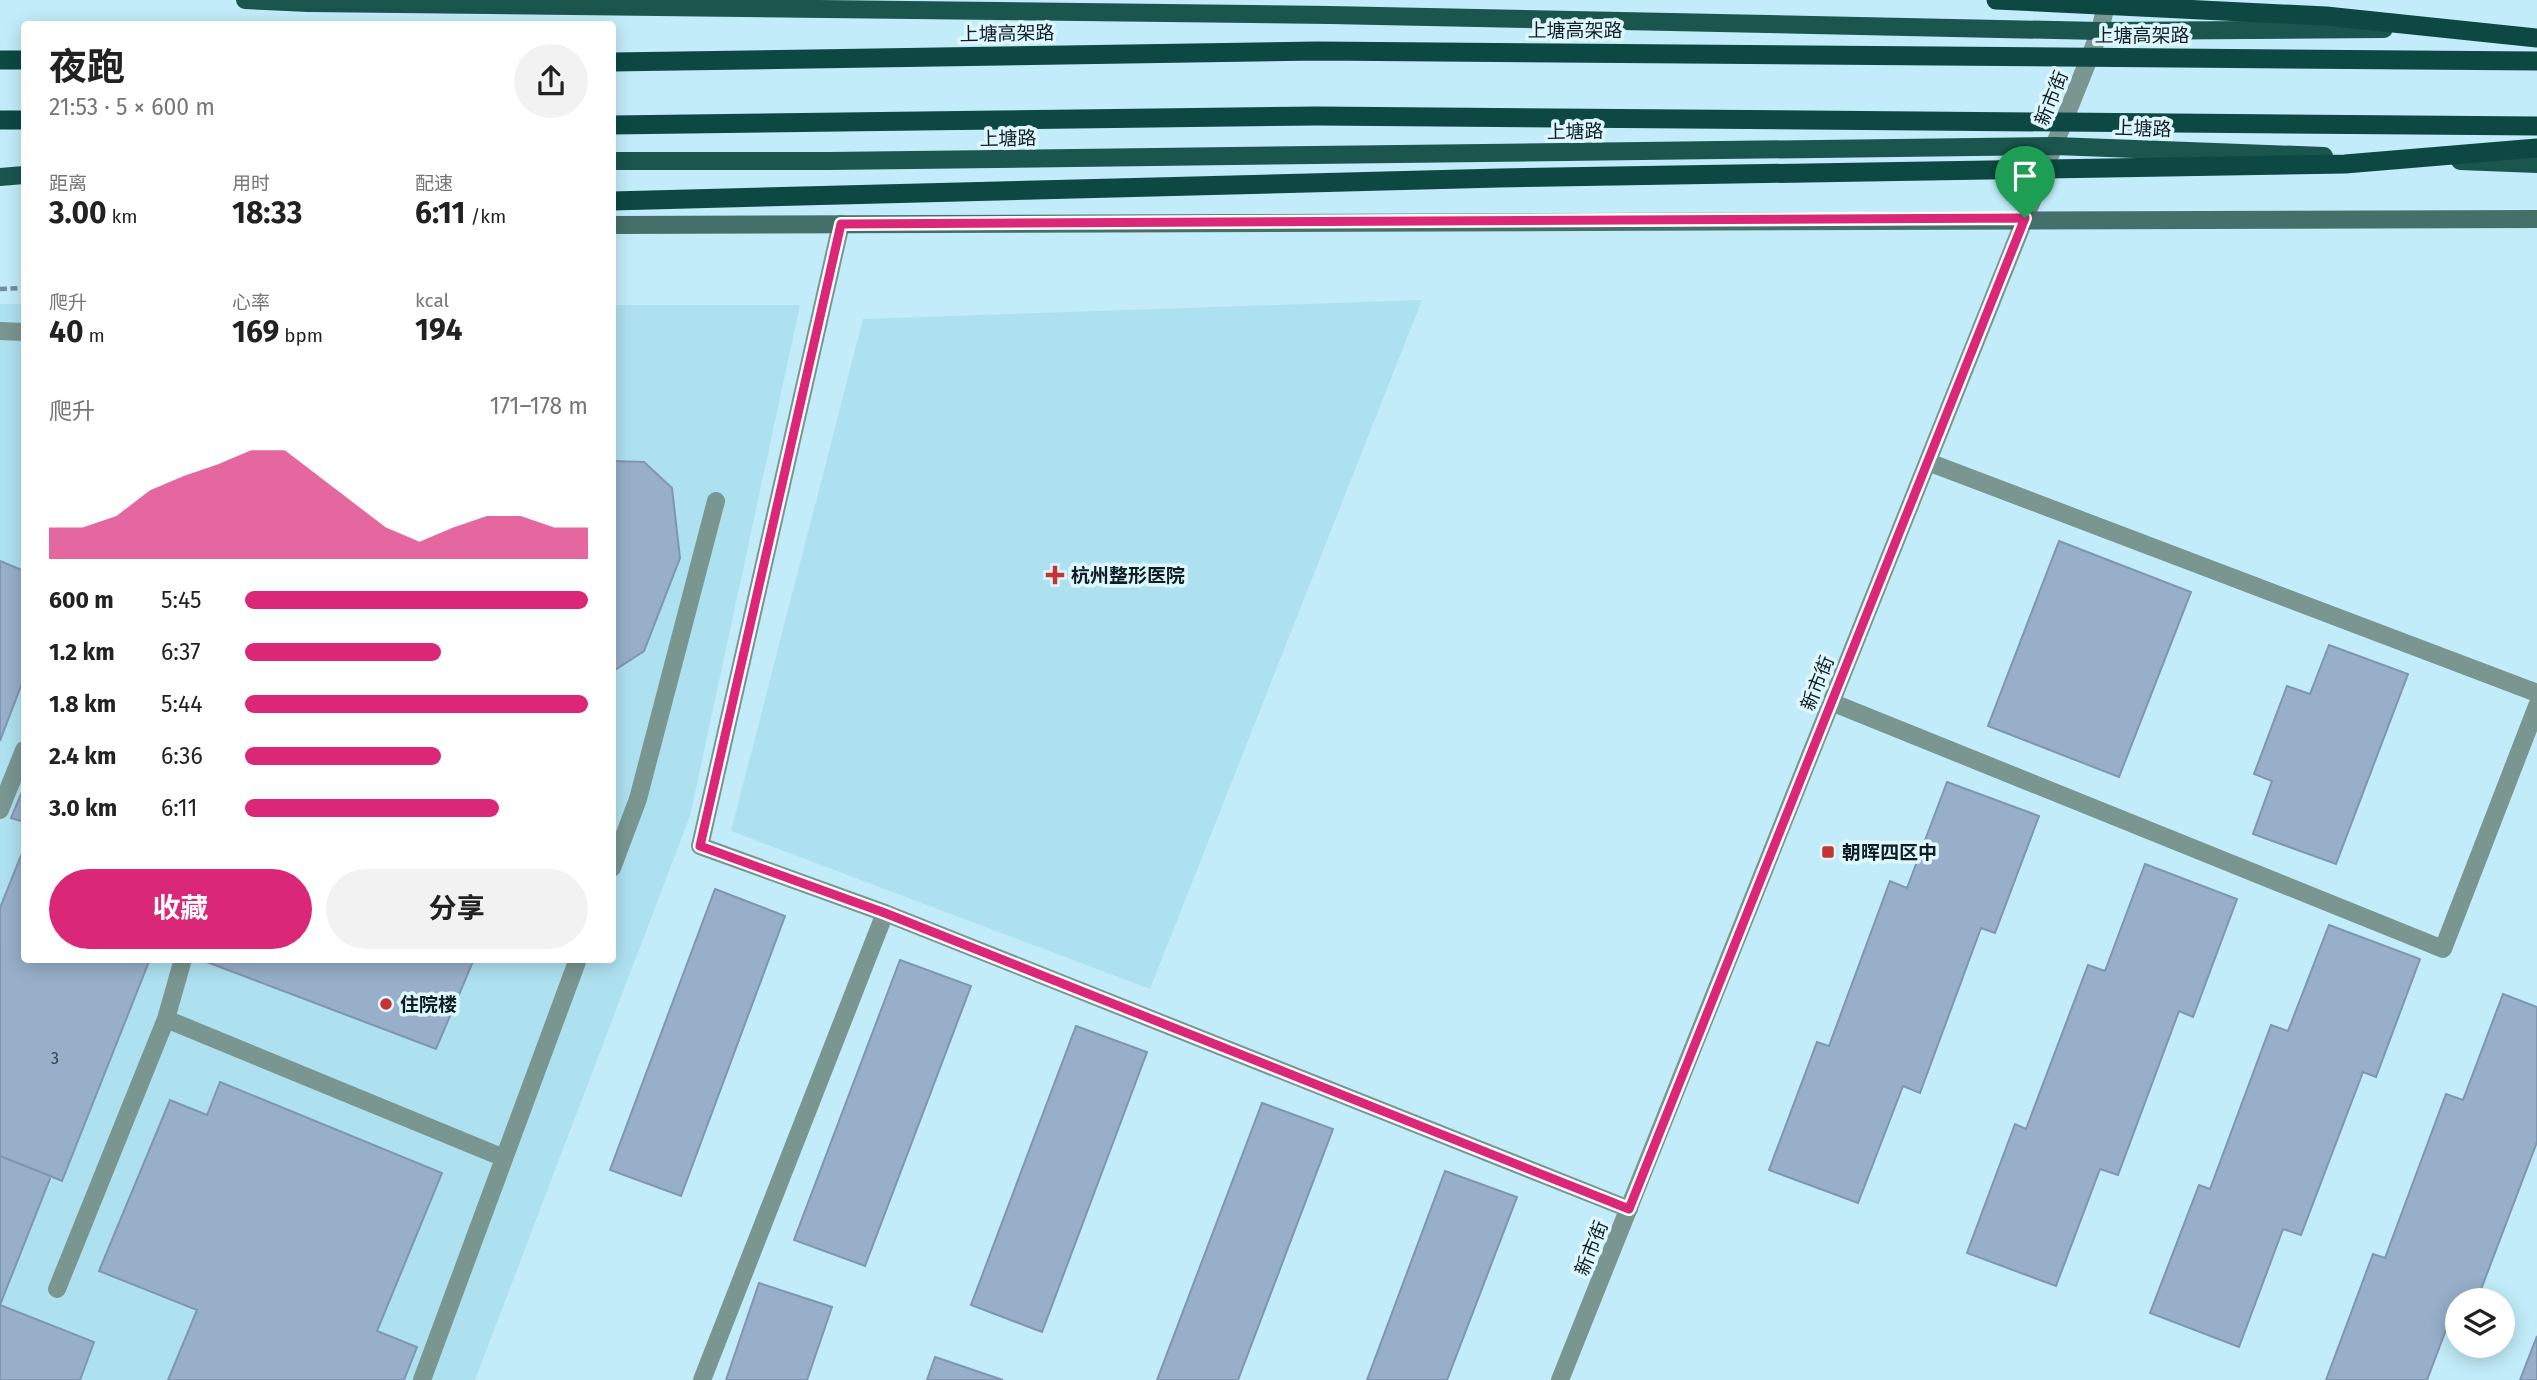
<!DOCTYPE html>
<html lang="zh">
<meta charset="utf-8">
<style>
body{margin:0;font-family:"Fira Sans","Noto Sans SC",sans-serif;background:#f2f2f2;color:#222;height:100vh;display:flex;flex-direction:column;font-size:26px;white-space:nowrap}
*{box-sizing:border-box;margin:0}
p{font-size:23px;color:#767676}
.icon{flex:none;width:38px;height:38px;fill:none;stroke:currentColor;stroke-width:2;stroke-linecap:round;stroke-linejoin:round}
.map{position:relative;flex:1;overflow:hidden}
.details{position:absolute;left:21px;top:21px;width:595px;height:942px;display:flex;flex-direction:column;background:#fff;border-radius:7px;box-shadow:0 4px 18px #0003}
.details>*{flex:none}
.fabs{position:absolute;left:2445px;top:1288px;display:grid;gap:14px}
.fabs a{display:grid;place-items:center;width:70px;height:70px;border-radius:50%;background:#fff;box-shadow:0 4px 18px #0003;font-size:35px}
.pin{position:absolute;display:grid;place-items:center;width:60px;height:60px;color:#fff;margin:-72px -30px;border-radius:50% 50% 50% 0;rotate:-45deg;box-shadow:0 0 7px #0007}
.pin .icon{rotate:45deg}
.round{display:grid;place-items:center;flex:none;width:74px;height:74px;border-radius:37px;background:#f2f2f2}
.head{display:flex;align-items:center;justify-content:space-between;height:119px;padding:0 28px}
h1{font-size:38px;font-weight:700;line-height:52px}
.stats{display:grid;grid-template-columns:repeat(3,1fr);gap:10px;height:119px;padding:7px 28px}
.stats div{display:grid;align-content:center}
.stats b{font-size:30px;font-weight:700}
.stats small{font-size:19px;font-weight:400}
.stats p{font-size:19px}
.chart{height:196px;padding:14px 28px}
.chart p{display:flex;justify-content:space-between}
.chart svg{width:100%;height:126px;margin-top:7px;fill:#db2777;opacity:.7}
.primary-button{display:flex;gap:14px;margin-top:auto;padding:14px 28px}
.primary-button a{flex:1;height:80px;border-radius:42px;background:#db2777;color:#fff;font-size:28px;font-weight:700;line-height:80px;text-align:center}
.primary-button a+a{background:#f2f2f2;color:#222}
ul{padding:0 28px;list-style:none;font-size:23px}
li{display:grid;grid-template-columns:112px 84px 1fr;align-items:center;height:52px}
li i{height:18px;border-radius:9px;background:#db2777}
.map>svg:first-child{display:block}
.built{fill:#aee1f0}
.building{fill:#97afc9;stroke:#7f96b0;stroke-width:2}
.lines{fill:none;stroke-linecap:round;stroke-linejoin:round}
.path{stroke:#719099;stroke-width:4.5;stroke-dasharray:7 3.5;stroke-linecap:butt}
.service{stroke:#7a9691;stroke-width:18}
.minor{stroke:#7a9691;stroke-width:18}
.secondary{stroke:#45706a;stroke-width:18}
.primary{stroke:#1a554e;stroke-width:18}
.trunk{stroke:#0d4942;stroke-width:19}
.trunk-bridge{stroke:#0d4942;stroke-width:19}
.route-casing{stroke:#fff;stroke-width:14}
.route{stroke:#db2777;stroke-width:9}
.poi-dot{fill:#c3352f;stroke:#def6fe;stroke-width:2.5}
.labels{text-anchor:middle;stroke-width:7;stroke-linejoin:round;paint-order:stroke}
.number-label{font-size:16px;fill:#30424c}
.street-label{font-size:19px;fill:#0e1e23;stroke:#def6fe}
.poi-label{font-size:19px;font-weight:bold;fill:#0e1e23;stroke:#def6fe;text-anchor:start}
</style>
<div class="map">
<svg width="2537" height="1380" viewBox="0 0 2537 1380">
<rect width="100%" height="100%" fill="#c2ecf9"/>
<!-- built -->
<path class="built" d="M1422 300 1150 989 731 831 863 319Z
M0 304H24V959H612L613 305H800L690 816 475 1380H0Z"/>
<!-- building -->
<path class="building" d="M612 461 644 462 672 488 680 558 644 651 612 672Z
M2059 541 2191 592 2119 777 1988 726Z
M0 561 24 571V678L0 741Z
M2329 645 2408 674 2336 864 2253 834 2272 781 2254 774 2287 686 2310 694Z
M1947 782 2039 816 1995 933 1981 928 1920 1093 1903 1086 1858 1203 1769 1170 1817 1042 1829 1046 1890 881 1907 888Z
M24 787V822L11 818Z
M24 848V959H150L62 1181 0 1156V908Z
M2145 864 2237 899 2193 1017 2179 1011 2118 1175 2100 1169 2056 1286 1967 1253 2015 1124 2026 1129 2088 965 2105 971Z
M715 889 785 916 681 1196 610 1170Z
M2329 925 2420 959 2376 1077 2363 1072 2301 1235 2283 1229 2239 1347 2150 1313 2199 1185 2210 1189 2271 1025 2288 1031Z
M199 959H474L436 1049Z
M900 960 971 986 865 1266 794 1240Z
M2503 994 2537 1007V1142L2477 1300 2458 1298 2427 1380H2326L2373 1254 2385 1258 2446 1094 2463 1100Z
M1076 1026 1147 1052 1042 1332 971 1305Z
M220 1082 442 1173 377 1331 417 1347 404 1380H168L197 1310 99 1271 170 1100 207 1115Z
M1262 1103 1333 1129 1238 1380H1157Z
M0 1156 51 1176 0 1305 94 1342 80 1380H0Z
M1445 1171 1517 1197 1447 1380H1367Z
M759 1283 832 1307 807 1380H726Z
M2537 1336V1380H2520Z
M935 1357 1003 1380H927Z"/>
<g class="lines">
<!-- path -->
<path class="path" d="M0 289 24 288"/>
<!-- service -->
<path class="service" d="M841 224 700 846 885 913 1629 1209
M0 331 24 332
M1928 462 2537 693
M1831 702 2443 949 2537 706
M0 810 24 750
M612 868 638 799 716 501
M166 1019 183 959
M57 1289 166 1019 504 1158
M422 1380 578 959
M702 1380 885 913"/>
<!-- minor -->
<path class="minor" d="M1560 1380 2100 31 2107 0"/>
<!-- secondary -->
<path class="secondary" d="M612 225 2537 219"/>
<!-- primary -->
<path class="primary" d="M245 0 308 3 1330 15 2100 31 2384 29
M612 161H828L2055 146 2324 156
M2460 161 2537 164
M0 177 24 175"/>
<!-- trunk -->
<path class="trunk" d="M0 60H24
M0 120H24"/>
<!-- trunk-bridge -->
<path class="trunk-bridge" d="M1996 0 2326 16 2537 38
M612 62 1318 51 2537 61
M612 125 1317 116 2537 126
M612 201 1499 178 2345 164 2537 148"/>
</g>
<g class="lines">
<defs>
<path id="route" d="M2025 218 1629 1209 885 913 700 846 841 224Z"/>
</defs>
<!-- route casing -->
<use href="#route" class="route-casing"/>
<!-- route -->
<use href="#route" class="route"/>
</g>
<!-- markers -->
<g class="poi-dot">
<path d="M1051.5 564.5h7v7h7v7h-7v7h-7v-7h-7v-7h7z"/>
<rect x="1821" y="845" width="14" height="14" rx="3.5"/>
<circle cx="386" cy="1004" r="7"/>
</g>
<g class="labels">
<!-- number labels -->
<g class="number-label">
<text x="55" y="1064">3</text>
</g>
<!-- street labels -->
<g class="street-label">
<text x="1575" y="37">上塘高架路</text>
<text transform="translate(1007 33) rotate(-1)" y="7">上塘高架路</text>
<text x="2142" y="42">上塘高架路</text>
<text transform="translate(2051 98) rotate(-68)" y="7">新市街</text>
<text transform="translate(2143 128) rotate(2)" y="7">上塘路</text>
<text transform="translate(1575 131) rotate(-1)" y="7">上塘路</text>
<text transform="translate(1008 138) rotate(-1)" y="7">上塘路</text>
<text transform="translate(1817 683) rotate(-68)" y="7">新市街</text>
<text transform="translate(1591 1248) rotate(-68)" y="7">新市街</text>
</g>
<!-- poi labels -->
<g class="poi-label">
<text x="1071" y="582">杭州整形医院</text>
<text x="1842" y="859">朝晖四区中</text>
<text x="400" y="1011">住院楼</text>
</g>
</g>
</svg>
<div class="fabs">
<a><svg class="icon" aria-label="layers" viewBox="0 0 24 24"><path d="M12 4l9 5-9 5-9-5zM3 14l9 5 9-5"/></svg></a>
</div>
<div class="pin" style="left:2025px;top:218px;background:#1e9e55"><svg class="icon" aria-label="arrive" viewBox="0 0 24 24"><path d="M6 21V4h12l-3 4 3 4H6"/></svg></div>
<section class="details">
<div class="head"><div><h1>夜跑</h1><p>21:53 · 5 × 600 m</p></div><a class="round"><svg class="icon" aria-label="share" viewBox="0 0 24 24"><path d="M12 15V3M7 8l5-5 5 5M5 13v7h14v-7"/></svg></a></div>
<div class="stats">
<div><p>距离</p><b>3.00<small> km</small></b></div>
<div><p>用时</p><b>18:33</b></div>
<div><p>配速</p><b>6:11<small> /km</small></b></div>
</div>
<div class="stats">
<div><p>爬升</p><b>40<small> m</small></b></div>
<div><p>心率</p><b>169<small> bpm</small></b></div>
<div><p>kcal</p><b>194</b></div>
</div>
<div class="chart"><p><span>爬升</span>171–178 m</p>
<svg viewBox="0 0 160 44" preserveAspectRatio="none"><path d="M0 44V33L10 33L20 29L30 20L40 15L50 11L60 6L70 6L80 15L90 24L100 33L110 38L120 33L130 29L140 29L150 33L160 33V44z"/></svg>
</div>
<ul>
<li><b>600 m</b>5:45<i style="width:100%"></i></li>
<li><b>1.2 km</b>6:37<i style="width:57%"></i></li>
<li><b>1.8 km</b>5:44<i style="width:100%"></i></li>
<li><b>2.4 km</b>6:36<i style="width:57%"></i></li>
<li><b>3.0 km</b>6:11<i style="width:74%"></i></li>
</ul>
<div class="primary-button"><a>收藏</a><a>分享</a></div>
</section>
</div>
